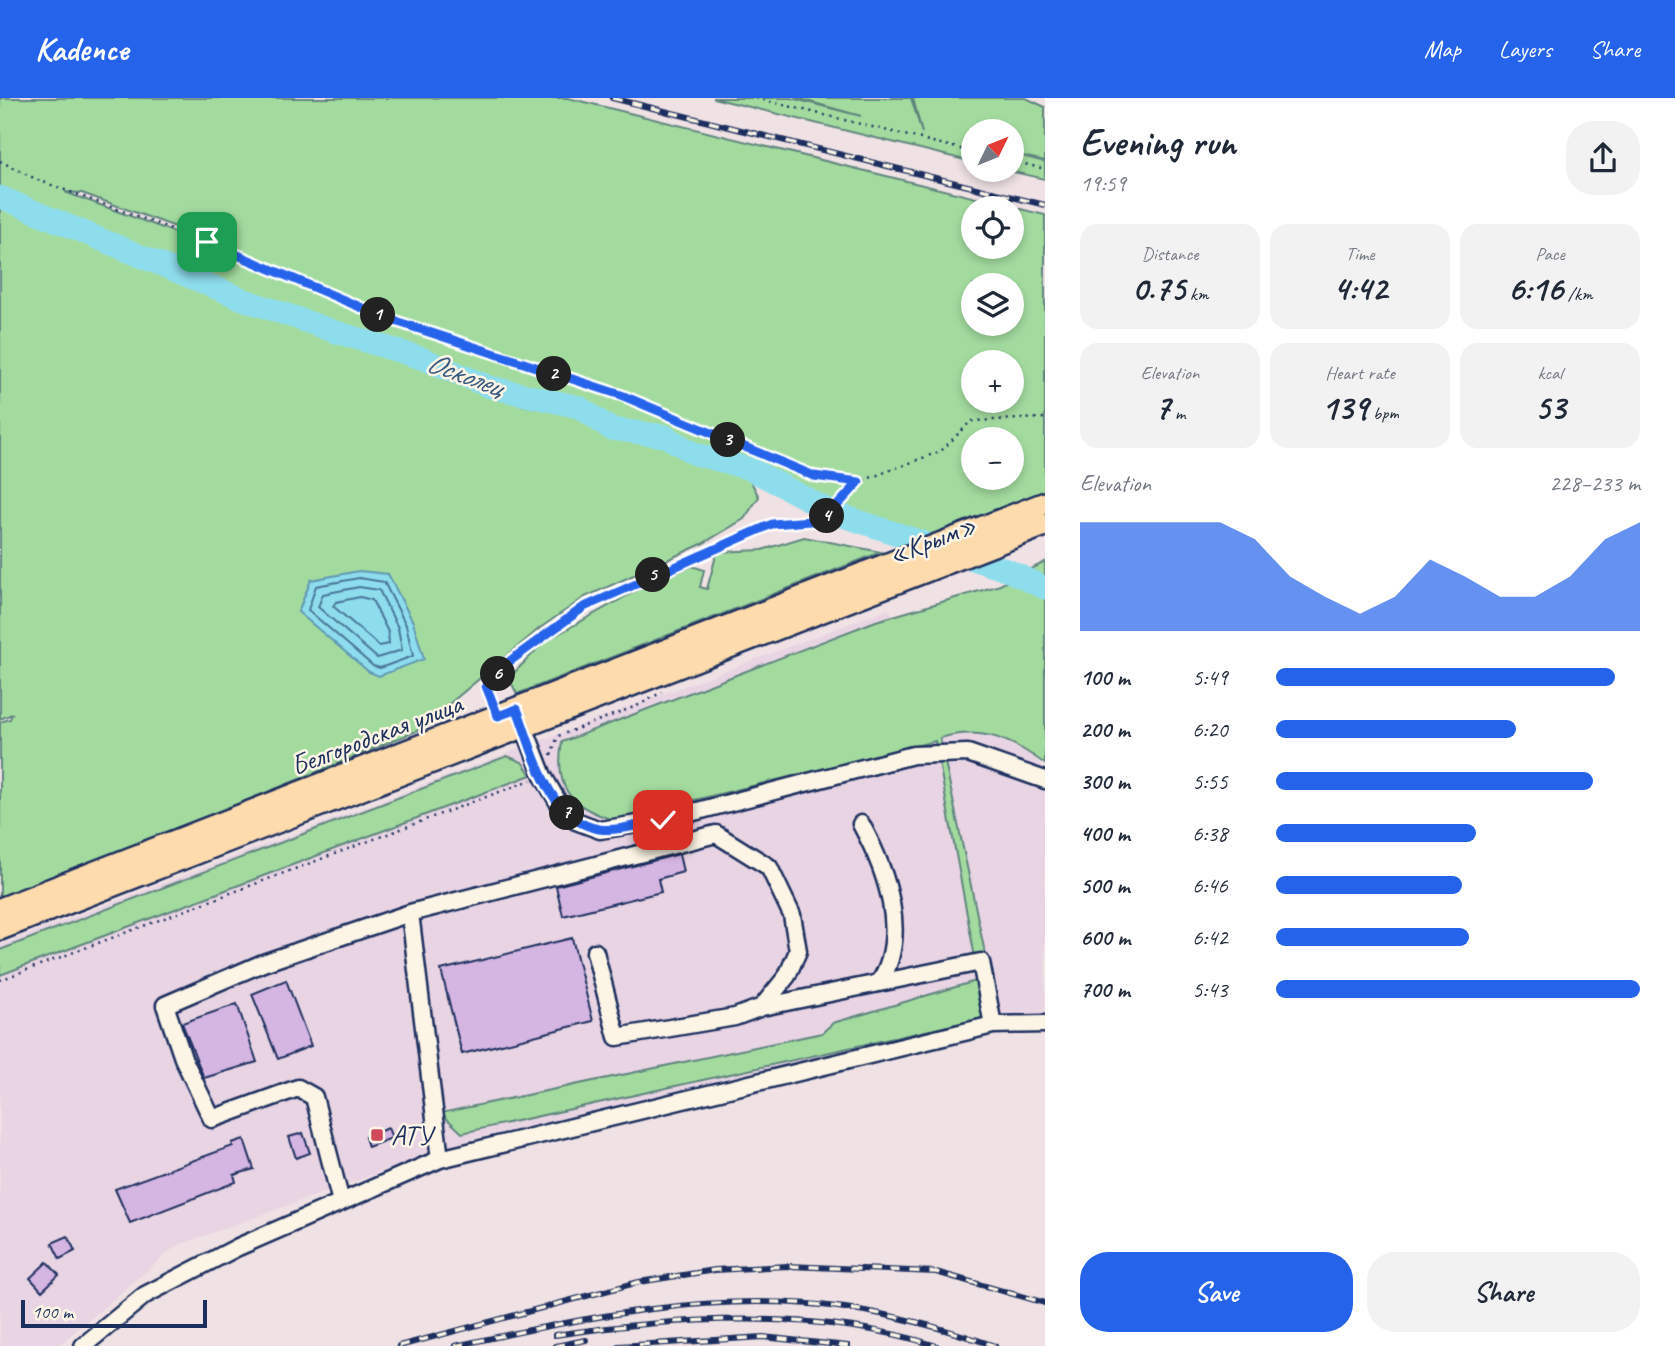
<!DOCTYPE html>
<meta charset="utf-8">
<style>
body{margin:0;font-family:Caveat,sans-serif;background:#f2f2f3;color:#1f2937;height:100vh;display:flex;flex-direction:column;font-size:26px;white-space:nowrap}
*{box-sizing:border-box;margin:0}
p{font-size:23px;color:#747a83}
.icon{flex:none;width:38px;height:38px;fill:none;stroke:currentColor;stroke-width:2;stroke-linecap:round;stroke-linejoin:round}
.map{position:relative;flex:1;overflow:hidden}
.panel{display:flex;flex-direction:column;background:#fff;width:630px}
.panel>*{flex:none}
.needle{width:46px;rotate:47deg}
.controls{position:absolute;left:961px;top:21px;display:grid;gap:14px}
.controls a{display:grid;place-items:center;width:63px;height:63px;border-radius:50%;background:#fff;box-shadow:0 4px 10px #0003;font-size:35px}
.scale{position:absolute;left:21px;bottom:18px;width:186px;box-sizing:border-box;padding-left:7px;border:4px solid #1b2f5e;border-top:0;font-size:19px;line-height:24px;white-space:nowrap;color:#1b2f5e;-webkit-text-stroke:5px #fcf5e5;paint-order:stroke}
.pin{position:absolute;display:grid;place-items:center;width:60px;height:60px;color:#fff;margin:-30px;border-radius:14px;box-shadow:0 4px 10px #0006}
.km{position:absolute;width:35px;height:35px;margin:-18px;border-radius:50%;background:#222;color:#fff;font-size:19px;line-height:35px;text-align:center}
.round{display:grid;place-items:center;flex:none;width:74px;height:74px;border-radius:28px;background:#f2f2f3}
.headline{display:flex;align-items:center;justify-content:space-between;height:119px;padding:0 35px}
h1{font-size:38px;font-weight:700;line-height:52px}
.metrics{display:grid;grid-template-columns:repeat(3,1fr);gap:10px;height:119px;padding:7px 35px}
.metrics div{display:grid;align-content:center;border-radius:18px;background:#f2f2f3;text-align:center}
.metrics b{font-size:35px;font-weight:700}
.metrics small{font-size:19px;font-weight:400}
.metrics p{font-size:19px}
.chart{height:196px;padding:14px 35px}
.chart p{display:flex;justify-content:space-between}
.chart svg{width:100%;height:126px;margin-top:7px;fill:#2563eb;opacity:.7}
.primary-button{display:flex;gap:14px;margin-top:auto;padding:14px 35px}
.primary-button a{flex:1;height:80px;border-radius:28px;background:#2563eb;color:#fff;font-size:28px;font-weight:700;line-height:80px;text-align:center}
.primary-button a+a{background:#f2f2f3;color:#1f2937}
ul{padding:0 35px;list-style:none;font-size:23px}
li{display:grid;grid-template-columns:112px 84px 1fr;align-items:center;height:52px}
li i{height:18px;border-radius:9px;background:#2563eb}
header{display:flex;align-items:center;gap:42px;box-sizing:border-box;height:98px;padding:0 35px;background:#2563eb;color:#fff}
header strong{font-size:33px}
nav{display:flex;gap:38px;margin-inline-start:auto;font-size:24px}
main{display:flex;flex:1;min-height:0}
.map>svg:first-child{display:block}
.built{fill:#e8d4e3}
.green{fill:#a3db9f;stroke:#5f857e;stroke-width:2;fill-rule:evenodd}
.water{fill:#8edded;stroke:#6097b4;stroke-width:2}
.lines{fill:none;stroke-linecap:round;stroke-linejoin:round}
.shore{stroke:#497597;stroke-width:2}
.river{stroke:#8edded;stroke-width:23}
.building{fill:#d5b5e2;stroke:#1b2f5e;stroke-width:2}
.minor-casing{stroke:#1b2f5e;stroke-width:21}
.major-casing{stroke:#1b2f5e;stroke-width:26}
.path{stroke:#1b2f5e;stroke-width:2.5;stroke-dasharray:2 5;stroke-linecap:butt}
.minor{stroke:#fcf5e5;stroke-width:16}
.major{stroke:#fedbac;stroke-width:21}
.rail-casing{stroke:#1b2f5e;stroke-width:6}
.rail{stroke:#fcf5e5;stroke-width:3.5;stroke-dasharray:10;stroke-linecap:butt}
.route-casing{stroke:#fff;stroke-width:14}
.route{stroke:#2563eb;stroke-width:9}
.poi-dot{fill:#d1495b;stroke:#fcf5e5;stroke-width:2.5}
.labels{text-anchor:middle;stroke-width:5;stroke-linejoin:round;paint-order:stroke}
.street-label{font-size:28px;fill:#1b2f5e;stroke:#fcf5e5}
.poi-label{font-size:28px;fill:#1b2f5e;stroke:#fcf5e5;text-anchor:start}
.water-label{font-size:30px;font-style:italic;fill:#385a82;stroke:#fcf5e5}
</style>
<header>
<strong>Kadence</strong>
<nav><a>Map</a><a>Layers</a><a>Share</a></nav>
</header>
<main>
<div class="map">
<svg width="1045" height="1248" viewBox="0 0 1045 1248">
<rect width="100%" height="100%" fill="#f0e2e4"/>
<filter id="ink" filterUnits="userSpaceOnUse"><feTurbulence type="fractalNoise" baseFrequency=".0143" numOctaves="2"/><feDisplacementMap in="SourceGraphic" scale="14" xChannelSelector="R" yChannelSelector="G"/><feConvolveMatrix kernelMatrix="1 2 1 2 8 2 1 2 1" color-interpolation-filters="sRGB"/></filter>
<g filter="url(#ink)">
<!-- built -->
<path class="built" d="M888 511 1045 671V921L1002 922 472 1041 176 1148 58 1248H0V847Z"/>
<!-- green -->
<path class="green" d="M0 0H568L1045 117V393L919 441 835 412 751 368 695 353 672 337 613 328 583 305 491 286 423 257 337 231 164 167 0 95ZM65 94 82 95 206 140 374 211 378 218 206 146ZM973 110H1012V149H973ZM973 187H1012V226H973ZM973 264H1012V303H973ZM973 341H1012V380H973Z
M713 0H791L861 18 796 0H911L922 35 913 0H1026L1045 9V63L1022 58 1045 64V81L1005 72H1012V33H973V64Z
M0 108 242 206 418 265 522 307 577 318 605 336 659 344 701 367 749 380 759 399 744 421 702 446 585 499 540 530 417 633 0 803V624L10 621 12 616 0 621Z
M804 439 881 454 517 596 509 580 544 544 648 486 692 468 704 472 700 489 707 491 717 454 762 452Z
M1045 464V666C1011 641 982 628 940 640L998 917 462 1035 441 1015 822 935 833 925 976 883 973 871 976 865 935 643 613 722C570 708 554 691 562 644L876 523 1000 487Z
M507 658 522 664 531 677 0 877V852Z"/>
<!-- water -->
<path class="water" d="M359 473 388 476 413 524 424 561 379 578 369 574 298 514 311 482Z"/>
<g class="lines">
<!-- shore -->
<path class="shore" d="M359 480 384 484 406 527 413 558 380 570 373 568 308 512 316 488Z
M359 489 379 492 398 530 402 552 377 560 318 509 323 496Z
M360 499 372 502 388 534 389 546 379 548 333 508 336 504Z"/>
<!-- river -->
<path class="river" d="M0 99 245 202 336 234 421 260 490 289 579 309 611 331 665 338 695 356 750 371 834 415 1009 473 1045 490"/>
</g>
<!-- building -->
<path class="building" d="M679 756 683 774 658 781 661 794 563 818 556 788Z
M572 840 593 923 462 956 441 872Z
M286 882 311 948 278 961 252 896Z
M237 906 257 964 204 980 182 925Z
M388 1030 392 1040 368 1049 365 1039Z
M303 1035 310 1055 296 1060 289 1039Z
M244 1041 254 1071 234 1077 236 1084 130 1125 115 1091 233 1048 232 1045Z
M68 1138 75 1153 60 1161 52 1145Z
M47 1164 59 1177 42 1193 30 1180Z"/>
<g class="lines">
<defs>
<path id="minor" d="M524 629 543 678 561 709 576 723 600 732 663 722 913 657 968 655 1045 682
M879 885 981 864 993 927
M762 909 879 885C910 837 886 772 861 726
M440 1061 410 815 716 736 769 769 792 817 798 853 787 878 762 909 735 919 617 939 595 854
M341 1104 314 999 298 990 212 1021 183 960 165 907 263 865 410 815
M83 1248 145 1197 238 1149 440 1061 993 927 1045 926"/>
<path id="major" d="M0 811 1045 405
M0 831 1045 427"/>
</defs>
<!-- minor casing -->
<use href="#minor" class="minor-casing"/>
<!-- major casing -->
<use href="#major" class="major-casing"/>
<!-- path -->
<path class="path" d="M756 0 973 54
M0 63 38 82 207 144 386 220 621 297 814 378 859 384
M1012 63 1045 71
M492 602 486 588 510 563 584 509 772 426 824 421 859 384 941 353 971 323 1045 320
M551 657 558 638 639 607 662 594
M0 882 531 682"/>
<!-- minor -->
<use href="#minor" class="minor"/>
<!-- major -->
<use href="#major" class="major"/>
<defs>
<path id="rail" d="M612 0 1045 107
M555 1237C676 1219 818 1210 937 1248
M399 1248 639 1184 715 1172 788 1168 936 1174 1045 1205
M455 1248C583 1220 715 1191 845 1210 897 1217 946 1231 995 1248
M555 1248 586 1242
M619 1248 763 1239 848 1248"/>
</defs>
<!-- rail casing -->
<use href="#rail" class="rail-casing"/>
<!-- rail -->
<use href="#rail" class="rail"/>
</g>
</g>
<g class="lines" filter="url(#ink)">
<defs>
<path id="route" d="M207 144 386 220 621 297 814 378 859 384 824 422 772 426 584 509 510 563 486 588 498 618 517 611C533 652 547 722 599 731 617 734 645 725 663 722"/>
</defs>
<!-- route casing -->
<use href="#route" class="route-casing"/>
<!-- route -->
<use href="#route" class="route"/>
</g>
<!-- markers -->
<rect class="poi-dot" x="370" y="1030" width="14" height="14" rx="3.5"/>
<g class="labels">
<!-- street labels -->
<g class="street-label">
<text transform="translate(932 441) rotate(-21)" y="10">«Крым»</text>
<text transform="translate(376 636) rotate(-21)" y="10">Белгородская улица</text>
</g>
<!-- poi labels -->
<g class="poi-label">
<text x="391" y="1047">АТУ</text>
</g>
<!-- water labels -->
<g class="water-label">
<text transform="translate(465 276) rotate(20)" y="10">Осколец</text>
</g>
</g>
</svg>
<div class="controls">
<a><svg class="needle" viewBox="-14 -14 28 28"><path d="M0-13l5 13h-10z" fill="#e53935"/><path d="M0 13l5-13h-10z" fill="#747a83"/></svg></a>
<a><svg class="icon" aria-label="locate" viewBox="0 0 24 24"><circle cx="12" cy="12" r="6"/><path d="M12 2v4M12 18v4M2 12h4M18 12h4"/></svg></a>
<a><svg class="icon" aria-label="layers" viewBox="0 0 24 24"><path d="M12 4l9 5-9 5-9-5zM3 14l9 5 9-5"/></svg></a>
<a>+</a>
<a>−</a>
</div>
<div class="scale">100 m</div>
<div class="pin" style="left:207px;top:144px;background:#1e9e55"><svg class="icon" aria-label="arrive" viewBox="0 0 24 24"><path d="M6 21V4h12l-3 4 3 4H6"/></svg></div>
<div class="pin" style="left:663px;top:722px;background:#d93025"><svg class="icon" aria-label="check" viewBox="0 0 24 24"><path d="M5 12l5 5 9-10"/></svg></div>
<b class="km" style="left:378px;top:217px">1</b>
<b class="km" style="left:554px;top:276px">2</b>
<b class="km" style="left:728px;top:342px">3</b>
<b class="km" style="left:827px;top:418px">4</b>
<b class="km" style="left:653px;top:477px">5</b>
<b class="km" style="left:498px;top:576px">6</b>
<b class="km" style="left:567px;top:715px">7</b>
</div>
<section class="panel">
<div class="headline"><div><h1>Evening run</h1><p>19:59</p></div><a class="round"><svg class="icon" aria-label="share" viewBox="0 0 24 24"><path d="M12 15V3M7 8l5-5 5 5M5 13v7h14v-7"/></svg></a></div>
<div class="metrics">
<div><p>Distance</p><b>0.75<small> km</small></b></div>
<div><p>Time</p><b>4:42</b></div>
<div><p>Pace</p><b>6:16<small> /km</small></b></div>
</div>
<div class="metrics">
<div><p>Elevation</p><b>7<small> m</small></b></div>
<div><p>Heart rate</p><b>139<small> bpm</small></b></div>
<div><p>kcal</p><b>53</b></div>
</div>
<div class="chart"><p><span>Elevation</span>228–233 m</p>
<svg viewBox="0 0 160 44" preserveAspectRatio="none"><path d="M0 44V6L10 6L20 6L30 6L40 6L50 12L60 25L70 32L80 38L90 32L100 19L110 25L120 32L130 32L140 25L150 12L160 6V44z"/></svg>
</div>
<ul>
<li><b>100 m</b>5:49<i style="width:93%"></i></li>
<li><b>200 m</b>6:20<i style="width:66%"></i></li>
<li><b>300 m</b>5:55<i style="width:87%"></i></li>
<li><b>400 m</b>6:38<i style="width:55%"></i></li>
<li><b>500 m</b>6:46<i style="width:51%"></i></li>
<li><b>600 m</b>6:42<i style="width:53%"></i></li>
<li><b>700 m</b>5:43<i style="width:100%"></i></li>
</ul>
<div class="primary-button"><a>Save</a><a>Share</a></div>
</section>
</main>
